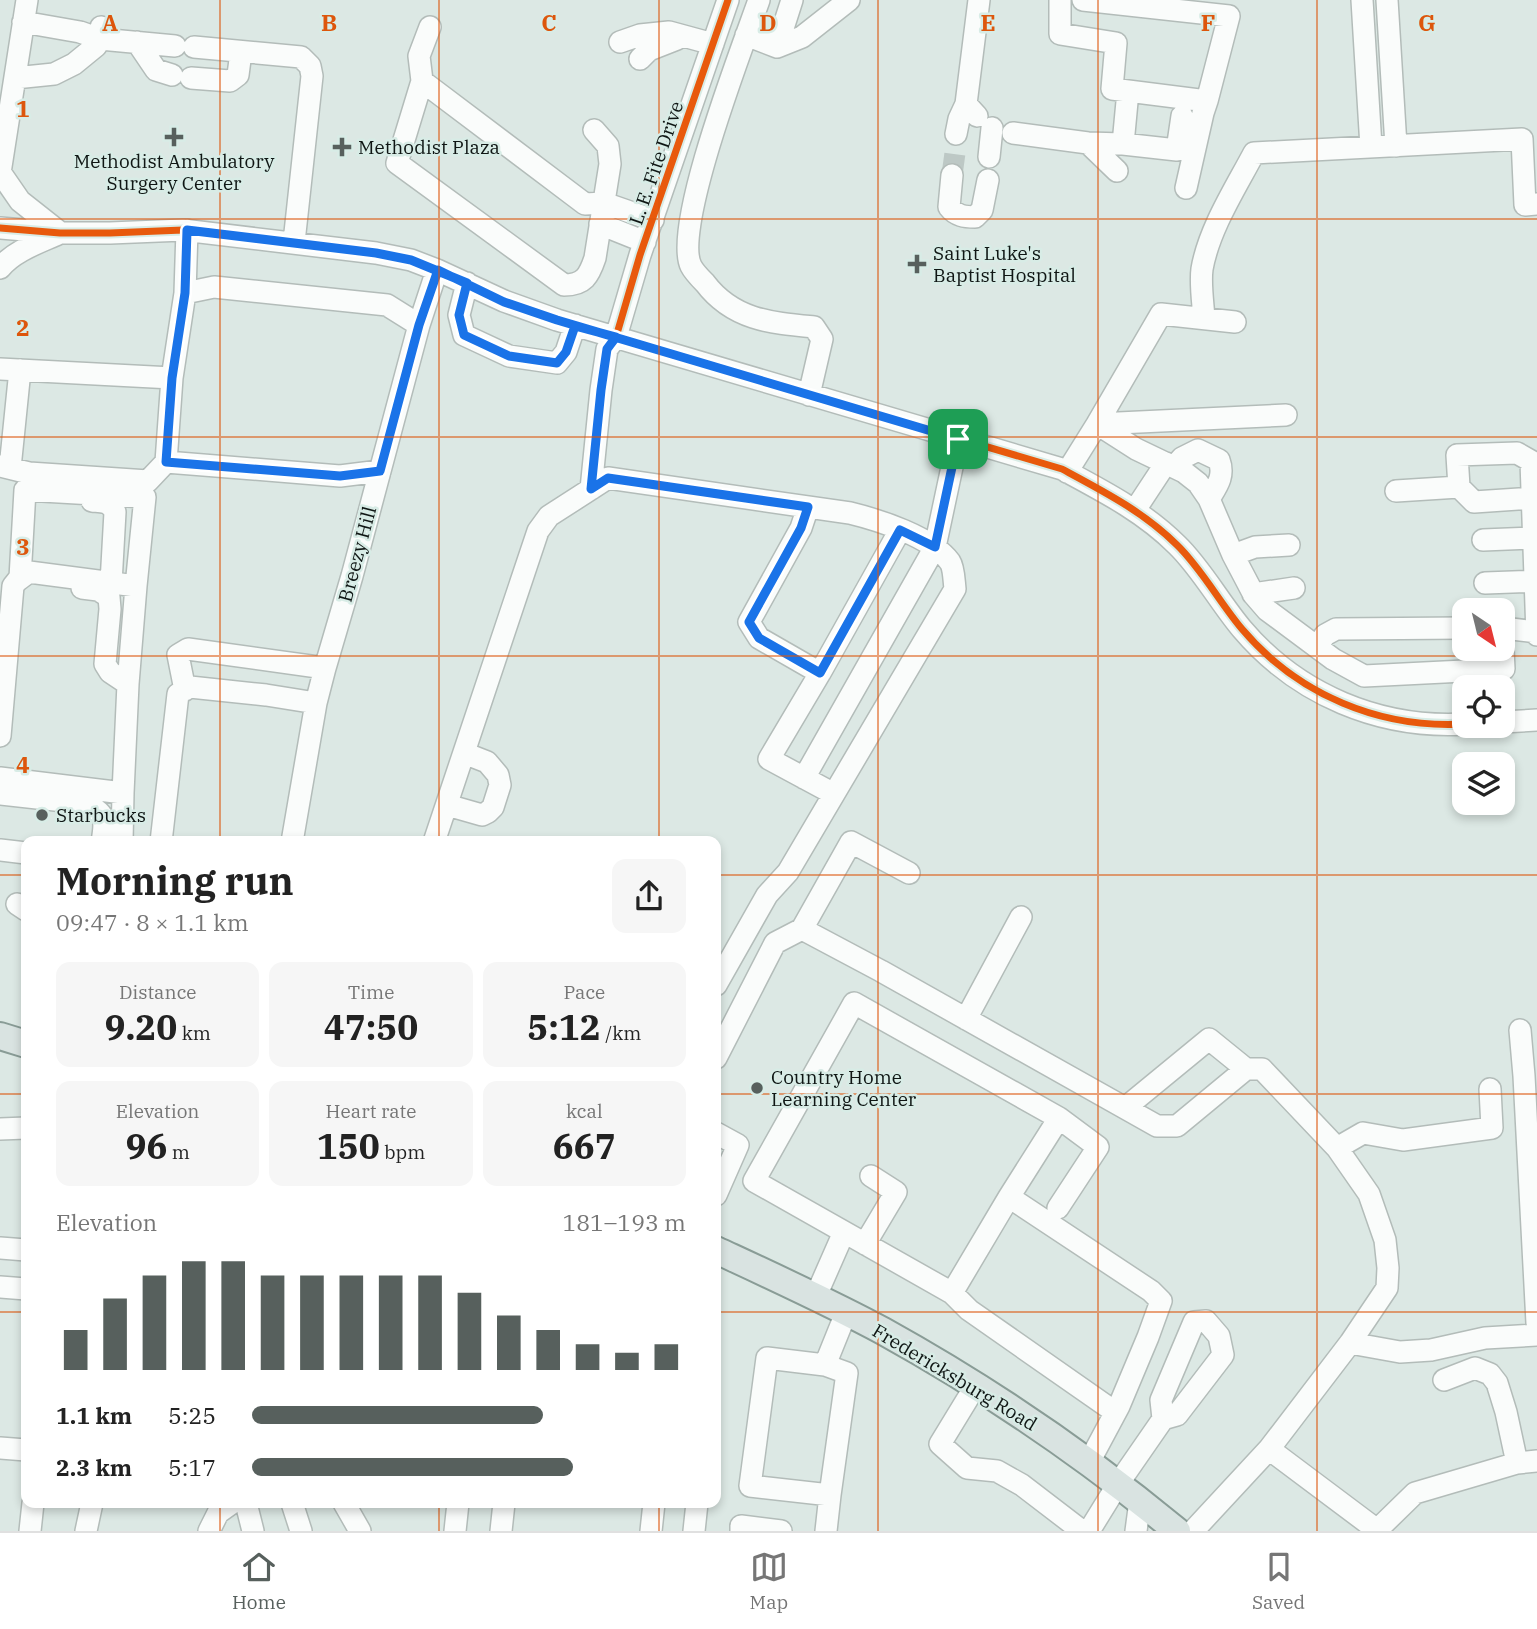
<!DOCTYPE html>
<meta charset="utf-8">
<style>
body{margin:0;font-family:"IBM Plex Serif",serif;background:#f6f6f6;color:#222;height:100vh;display:flex;flex-direction:column;font-size:26px;white-space:nowrap}
*{box-sizing:border-box;margin:0}
p{font-size:23px;color:#767676}
.icon{flex:none;width:38px;height:38px;fill:none;stroke:currentColor;stroke-width:2;stroke-linecap:round;stroke-linejoin:round}
.map{position:relative;flex:1;overflow:hidden}
.side{position:absolute;left:21px;top:836px;width:700px;height:672px;display:flex;flex-direction:column;background:#fff;border-radius:14px;box-shadow:0 4px 10px #0003}
.side>*{flex:none}
.needle{width:46px;rotate:145deg}
.fabs{position:absolute;left:1452px;top:598px;display:grid;gap:14px}
.fabs a{display:grid;place-items:center;width:63px;height:63px;border-radius:14px;background:#fff;box-shadow:0 4px 10px #0003;font-size:35px}
.pin{position:absolute;display:grid;place-items:center;width:60px;height:60px;color:#fff;margin:-30px;border-radius:14px;box-shadow:0 4px 10px #0006}
.round{display:grid;place-items:center;flex:none;width:74px;height:74px;border-radius:14px;background:#f6f6f6}
.headline{display:flex;align-items:center;justify-content:space-between;height:119px;padding:0 35px}
h1{font-size:38px;font-weight:700;line-height:52px}
.stats{display:grid;grid-template-columns:repeat(3,1fr);gap:10px;height:119px;padding:7px 35px}
.stats div{display:grid;align-content:center;border-radius:14px;background:#f6f6f6;text-align:center}
.stats b{font-size:35px;font-weight:700}
.stats small{font-size:19px;font-weight:400}
.stats p{font-size:19px}
.chart{height:196px;padding:14px 35px}
.chart p{display:flex;justify-content:space-between}
.chart svg{width:100%;height:126px;margin-top:7px;stroke:#57605d;stroke-width:6}
ul{padding:0 35px;list-style:none;font-size:23px}
li{display:grid;grid-template-columns:112px 84px 1fr;align-items:center;height:52px}
li i{height:18px;border-radius:9px;background:#57605d}
.menu{display:flex;justify-content:space-around;align-items:center;height:98px;border-top:2px solid #e0e0e0;background:#fff;font-size:19px;color:#767676}
.menu a{display:grid;justify-items:center;gap:4px}
.menu .on{color:#57605d}
.map>svg:first-child{display:block}
.lines{fill:none;stroke-linecap:round;stroke-linejoin:round}
.minor-tunnel{stroke:#bdc8c5;stroke-width:21;stroke-dasharray:21 10;stroke-linecap:butt}
.minor-casing{stroke:#b3bcb9;stroke-width:24}
.major-casing{stroke:#899c96;stroke-width:30}
.minor{stroke:#fafcfb;stroke-width:21}
.major{stroke:#d9e3e1;stroke-width:26}
.cycleway-casing{stroke:#d8ece6;stroke-width:11}
.cycleway{stroke:#e8590c;stroke-width:7}
.route-casing{stroke:#fff;stroke-width:14}
.route{stroke:#1a73e8;stroke-width:9}
.grid{fill:none;stroke:#dd560c;stroke-width:2;stroke-opacity:0.55}
.poi-dot{fill:#57605d;stroke:#d8ece6;stroke-width:2.5}
.labels{text-anchor:middle;stroke-width:5;stroke-linejoin:round;paint-order:stroke}
.poi-label{font-size:19px;fill:#0f1614;stroke:#d8ece6;text-anchor:start}
.street-label{font-size:19px;fill:#0f1614;stroke:#d8ece6}
.grid-label{font-size:23px;text-anchor:middle;font-weight:bold;fill:#dd560c;stroke:#d8ece6;stroke-width:5;stroke-linejoin:round;paint-order:stroke}
</style>
<div class="map">
<svg width="1537" height="1531" viewBox="0 0 1537 1531">
<rect width="100%" height="100%" fill="#dce8e4"/>
<g class="lines">
<!-- minor-tunnel -->
<path class="minor-tunnel" d="M952 175 955 153"/>
<defs>
<path id="minor" d="M759 0C743 46 672 228 691 266 694 272 700 278 705 283 733 320 771 323 814 327L822 339 809 395
M1060 0V34L1116 43 1112 89 1128 91
M1083 0 1229 16 1207 101 1128 91 1123 144
M1362 0 1371 147
M1387 0 1396 146
M23 22 80 32 100 39 175 46
M430 27 419 56 422 81 397 163 564 285C584 285 589 276 595 258L610 164 608 146 594 130
M746 35 777 47 802 37 849 0
M137 42 156 70 172 75
M620 42 640 35 669 32 713 44
M194 47 301 57 310 66 312 76 294 242
M777 47 792 0
M640 59 649 50 677 39
M15 78 54 74 74 64 96 46 100 39 101 27
M191 78 230 81 238 75 241 52
M422 81 585 204 604 203 653 220
M977 116 966 104 979 0
M1013 133 1088 143 1123 144 1177 150 1182 116
M956 134 959 119 966 104
M1088 143 1117 171
M989 157 992 128
M0 172 20 201 58 231
M0 173 27 0
M952 175 949 207C956 216 965 217 975 217L982 210 988 180
M1186 188 1203 113 1207 101
M600 224 645 242
M0 228 60 233H110L183 230 376 253 411 260 437 270 504 301 557 320 1062 469C1103 491 1144 512 1177 545 1201 568 1220 603 1242 629 1298 695 1380 729 1465 724
M187 230 185 293 214 287 387 305 419 325
M0 268C14 251 38 243 58 234
M467 283 459 315 464 335 509 356 557 363 566 352 575 325
M1204 318C1203 303 1200 284 1202 269 1209 229 1235 189 1254 153L1522 139 1525 205 1537 204
M0 369 172 378 166 462 340 476 380 471
M172 378 185 293
M1097 424 1136 449 1184 472 1198 483 1209 499 1233 555 1254 595 1267 610 1333 659 1364 676 1504 669 1503 649
M1097 424 1286 415
M0 466 29 473 148 481 166 462
M1174 467 1182 458 1198 450 1219 460C1225 476 1217 486 1209 499
M10 468 20 370
M1067 472 1097 424 1161 314 1235 322
M591 489 601 390 607 349 616 337 640 255 728 0
M1396 491 1459 487
M1533 498 1474 502 1459 487 1457 455 1517 453 1531 461 1537 635
M92 501C104 502 109 501 115 512L111 583
M808 507 801 528 749 622 759 638 820 673 900 530
M1135 510 1166 463
M1483 540 1534 538
M1233 555 1255 547 1289 545
M20 578 25 490 145 497 136 586
M1485 583 1536 581
M82 588 98 590 109 597 110 609 105 664 110 672 128 684
M1253 594 1294 588
M1503 628 1537 632
M1317 647 1325 635 1336 629 1465 628
M820 673 769 759 834 794
M185 690 178 655 188 649 325 668
M1503 722 1537 720
M0 736 13 586 17 581 29 572 136 586 128 684 123 793 0 778
M804 778 935 547 958 439
M0 794 82 803C106 812 106 819 102 842
M447 805 482 815 488 812 493 807 500 785 498 775 487 762 464 753
M122 842 123 793
M161 842 178 694 190 687 266 695 316 703
M292 842 316 703 325 668 352 576 419 325 437 270
M434 842 538 531 549 516 608 478 850 513C879 520 932 537 950 562 954 568 954 581 955 589L788 872 767 895 716 985
M0 850 26 853
M17 904 26 910
M802 929 851 842 909 873
M966 1019 1021 917
M1520 1030 1524 1076 1537 1323
M716 1058 775 943 802 929 881 971 1157 1126H1177L1246 1069H1262L1337 1148 1363 1133 1403 1140 1492 1128 1490 1089
M1125 1108 1209 1039 1246 1069
M0 1129 26 1128
M716 1133 738 1145 716 1195
M1009 1197 1059 1118 854 1003 754 1181 952 1293 1009 1197 1151 1291 1161 1301 1148 1337 1119 1406 1088 1464
M1058 1208 1098 1147 1059 1118
M865 1244 896 1192 871 1176
M0 1248 26 1250
M0 1287 26 1289
M952 1293 969 1310 1115 1412
M815 1298 844 1232
M1350 1343 1400 1352 1431 1350 1485 1338 1537 1335
M825 1365 847 1373 830 1495 750 1486 767 1358 825 1365 846 1313
M1444 1380 1475 1368 1490 1374 1497 1383 1506 1412 1517 1463
M976 1385 940 1444 967 1468 997 1471 1022 1485 1082 1531
M0 1448 26 1450
M1269 1449 1350 1343 1387 1288 1388 1268 1385 1240 1369 1194 1337 1148
M246 1503 253 1531
M292 1503 301 1531
M344 1503 360 1531
M30 1531 33 1503
M86 1531 92 1503
M209 1531 218 1513 232 1503
M455 1531 458 1503
M501 1531 504 1503
M651 1531 654 1503
M694 1531 697 1503
M741 1531V1526L781 1531
M826 1531 830 1495
M1089 1531 1118 1484 1163 1419 1177 1415 1223 1355 1219 1336 1206 1321 1194 1322 1161 1400 1163 1419
M1136 1531 1140 1501
M1193 1531 1269 1449 1377 1530
M1376 1531 1415 1493 1517 1463 1537 1461"/>
<path id="major" d="M0 1036 26 1044
M716 1250C772 1276 829 1302 883 1331 986 1388 1087 1457 1177 1531"/>
</defs>
<!-- minor casing -->
<use href="#minor" class="minor-casing"/>
<!-- major casing -->
<use href="#major" class="major-casing"/>
<!-- minor -->
<use href="#minor" class="minor"/>
<!-- major -->
<use href="#major" class="major"/>
<defs>
<path id="cycleway" d="M0 228 60 233H110L183 230 376 253 411 260 437 270 504 301 557 320 1062 469C1103 491 1144 512 1177 545 1201 568 1220 603 1242 629 1298 695 1380 729 1465 724
M616 337 640 255 728 0"/>
</defs>
<!-- cycleway casing -->
<use href="#cycleway" class="cycleway-casing"/>
<!-- cycleway -->
<use href="#cycleway" class="cycleway"/>
</g>
<g class="lines">
<defs>
<path id="route" d="M958 439 557 320 504 302 438 270 419 325 380 471 340 476 166 462 172 378 185 293 187 230 376 253 411 260 467 283 459 315 464 335 509 356 557 363 566 352 575 326 616 337 607 349 601 390 591 489 608 478 808 507 801 528 749 622 759 638 820 673 900 530 935 547 958 439"/>
</defs>
<!-- route casing -->
<use href="#route" class="route-casing"/>
<!-- route -->
<use href="#route" class="route"/>
</g>
<!-- grid -->
<path class="grid" d="M220 0V842M439 0V842M659 0V842M878 0V1531M1098 0V1531M1317 0V1531M0 219H1537M0 437H1537M0 656H1537M0 875H26M716 875H1537M0 1094H26M716 1094H1537M0 1312H26M716 1312H1537M220 1503V1531M439 1503V1531M659 1503V1531"/>
<!-- markers -->
<g class="poi-dot">
<path d="M170.5 126.5h7v7h7v7h-7v7h-7v-7h-7v-7h7z"/>
<path d="M338.5 136.5h7v7h7v7h-7v7h-7v-7h-7v-7h7z"/>
<path d="M913.5 253.5h7v7h7v7h-7v7h-7v-7h-7v-7h7z"/>
<circle cx="42" cy="815" r="7"/>
<circle cx="757" cy="1088" r="7"/>
</g>
<g class="labels">
<!-- poi labels -->
<g class="poi-label">
<text x="358" y="154">Methodist Plaza</text>
<text x="174" y="168" text-anchor="middle">Methodist Ambulatory<tspan x="174" dy="22">Surgery Center</tspan></text>
<text x="933" y="260">Saint Luke's<tspan x="933" dy="22">Baptist Hospital</tspan></text>
<text x="56" y="822">Starbucks</text>
<text x="771" y="1084">Country Home<tspan x="771" dy="22">Learning Center</tspan></text>
</g>
<!-- street labels -->
<g class="street-label">
<text transform="translate(656 163) rotate(-71)" y="7">L. E. Fite Drive</text>
<text transform="translate(357 554) rotate(-75)" y="7">Breezy Hill</text>
<text transform="translate(955 1377) rotate(31)" y="7">Fredericksburg Road</text>
</g>
</g>
<g class="grid-label">
<text x="110" y="31">A</text>
<text x="329" y="31">B</text>
<text x="549" y="31">C</text>
<text x="768" y="31">D</text>
<text x="988" y="31">E</text>
<text x="1208" y="31">F</text>
<text x="1427" y="31">G</text>
<text x="23" y="117">1</text>
<text x="23" y="336">2</text>
<text x="23" y="555">3</text>
<text x="23" y="773">4</text>
</g>
</svg>
<div class="fabs">
<a><svg class="needle" viewBox="-14 -14 28 28"><path d="M0-13l5 13h-10z" fill="#e53935"/><path d="M0 13l5-13h-10z" fill="#767676"/></svg></a>
<a><svg class="icon" aria-label="locate" viewBox="0 0 24 24"><circle cx="12" cy="12" r="6"/><path d="M12 2v4M12 18v4M2 12h4M18 12h4"/></svg></a>
<a><svg class="icon" aria-label="layers" viewBox="0 0 24 24"><path d="M12 4l9 5-9 5-9-5zM3 14l9 5 9-5"/></svg></a>
</div>
<div class="pin" style="left:958px;top:439px;background:#1e9e55"><svg class="icon" aria-label="arrive" viewBox="0 0 24 24"><path d="M6 21V4h12l-3 4 3 4H6"/></svg></div>
<section class="side">
<div class="headline"><div><h1>Morning run</h1><p>09:47 · 8 × 1.1 km</p></div><a class="round"><svg class="icon" aria-label="share" viewBox="0 0 24 24"><path d="M12 15V3M7 8l5-5 5 5M5 13v7h14v-7"/></svg></a></div>
<div class="stats">
<div><p>Distance</p><b>9.20<small> km</small></b></div>
<div><p>Time</p><b>47:50</b></div>
<div><p>Pace</p><b>5:12<small> /km</small></b></div>
</div>
<div class="stats">
<div><p>Elevation</p><b>96<small> m</small></b></div>
<div><p>Heart rate</p><b>150<small> bpm</small></b></div>
<div><p>kcal</p><b>667</b></div>
</div>
<div class="chart"><p><span>Elevation</span>181–193 m</p>
<svg viewBox="0 0 160 44" preserveAspectRatio="none"><path d="M5 44V30M15 44V19M25 44V11M35 44V6M45 44V6M55 44V11M65 44V11M75 44V11M85 44V11M95 44V11M105 44V17M115 44V25M125 44V30M135 44V35M145 44V38M155 44V35"/></svg>
</div>
<ul>
<li><b>1.1 km</b>5:25<i style="width:67%"></i></li>
<li><b>2.3 km</b>5:17<i style="width:74%"></i></li>
</ul>
</section>
</div>
<nav class="menu">
<a class="on"><svg class="icon" aria-label="home" viewBox="0 0 24 24"><path d="M3 11l9-7 9 7M6 9v11h12V9"/></svg>Home</a>
<a><svg class="icon" aria-label="map" viewBox="0 0 24 24"><path d="M3 6l6-2 6 2 6-2v14l-6 2-6-2-6 2zM9 4v14M15 6v14"/></svg>Map</a>
<a><svg class="icon" aria-label="saved" viewBox="0 0 24 24"><path d="M7 4h10v16l-5-4-5 4z"/></svg>Saved</a>
</nav>
